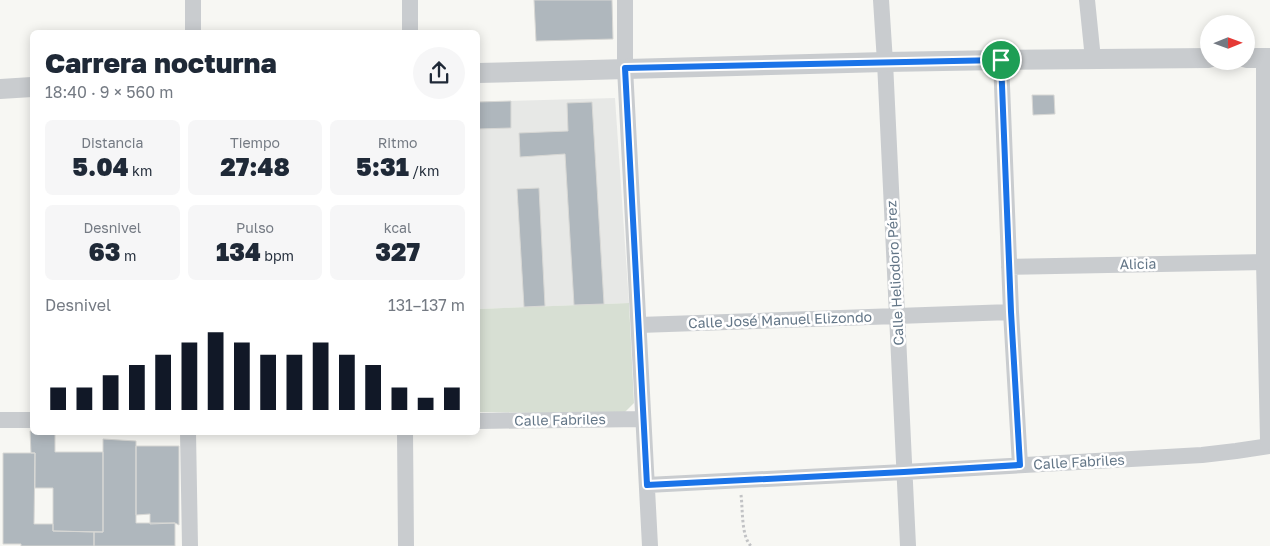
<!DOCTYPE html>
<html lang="es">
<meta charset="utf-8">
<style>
body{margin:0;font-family:"Golos Text",sans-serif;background:#f6f6f7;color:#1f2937;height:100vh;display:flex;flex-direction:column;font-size:19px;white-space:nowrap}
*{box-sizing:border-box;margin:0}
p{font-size:16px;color:#747a83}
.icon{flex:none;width:28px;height:28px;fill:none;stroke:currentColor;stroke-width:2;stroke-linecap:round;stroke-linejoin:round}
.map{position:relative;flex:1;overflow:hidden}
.sheet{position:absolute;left:30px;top:30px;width:450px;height:405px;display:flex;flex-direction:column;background:#fff;border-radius:8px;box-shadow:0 2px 12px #0003}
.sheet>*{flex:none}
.needle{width:32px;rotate:89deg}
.buttons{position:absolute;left:1200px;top:15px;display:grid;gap:10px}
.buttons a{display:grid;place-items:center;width:55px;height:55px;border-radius:50%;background:#fff;box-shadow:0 2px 12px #0003;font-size:25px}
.pin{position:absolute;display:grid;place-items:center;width:42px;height:42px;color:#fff;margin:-21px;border:2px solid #fff;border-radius:50%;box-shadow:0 1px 5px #0007}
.round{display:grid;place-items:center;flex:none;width:52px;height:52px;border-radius:26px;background:#f6f6f7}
.headline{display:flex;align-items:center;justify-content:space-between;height:85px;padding:0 15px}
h1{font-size:28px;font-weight:800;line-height:38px}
.metrics{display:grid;grid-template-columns:repeat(3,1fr);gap:8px;height:85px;padding:5px 15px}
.metrics div{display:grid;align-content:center;border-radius:8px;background:#f6f6f7;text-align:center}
.metrics b{font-size:25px;font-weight:800}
.metrics small{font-size:14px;font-weight:400}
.metrics p{font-size:14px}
.chart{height:140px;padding:10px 15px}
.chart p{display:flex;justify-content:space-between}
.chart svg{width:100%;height:90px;margin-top:5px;stroke:#111827;stroke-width:6}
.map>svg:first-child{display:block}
.built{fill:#e7e8e6}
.green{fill:#d7dfd3}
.building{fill:#afb7bd;stroke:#d8d8d5}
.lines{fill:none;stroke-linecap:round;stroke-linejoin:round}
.path{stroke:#c2c3c5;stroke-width:3;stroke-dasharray:2.5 2.5;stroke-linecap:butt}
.minor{stroke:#c9cccf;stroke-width:16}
.tertiary{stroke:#c9cccf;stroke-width:20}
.route-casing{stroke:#fff;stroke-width:10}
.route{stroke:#1a73e8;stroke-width:6}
.labels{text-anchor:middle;stroke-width:5;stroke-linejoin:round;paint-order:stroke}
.street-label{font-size:14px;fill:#637687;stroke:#fff}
</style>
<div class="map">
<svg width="1270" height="546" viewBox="0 0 1270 546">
<rect width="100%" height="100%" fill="#f7f7f3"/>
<!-- built -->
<path class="built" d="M615 98 629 303 478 309V102Z"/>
<!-- green -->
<path class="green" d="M629 303 634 403 623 414 478 412V309Z"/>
<!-- building -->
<path class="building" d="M534 0H612L613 39 536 41Z
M1032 95H1054L1055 114 1033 115Z
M511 101V128L478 129V102Z
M592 102 604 304 574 305 565 154 520 157 519 133 568 131 567 103Z
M539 188 545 306 524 307 517 189Z
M30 431H32V432H55V452H103V532L53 531V488H35V453H31Z
M103 439 136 441V523H175V546H94V532H103Z
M136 446H179V525L175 523 150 524V514L136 515Z
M3 453H35L34 524H53V531L94 532V546H21V544H3Z"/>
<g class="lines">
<!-- path -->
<path class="path" d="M741 495C743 510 741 536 751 546"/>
<!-- minor -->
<path class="minor" d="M193 0V32
M625 0V68L650 546
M881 0 885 62 908 546
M1087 0 1093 59
M410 32V0
M1001 60 1011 312 1020 465
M1009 267 1266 262
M639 325 1011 312
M0 420H32
M478 421 643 419
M188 432 190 546
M405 432 406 546
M647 485 904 472 1202 455 1236 451 1270 446"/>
<!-- tertiary -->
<path class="tertiary" d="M1246 58H1270
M1266 58V262L1270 440
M478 73 885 62 1001 60 1209 58
M0 89 32 87"/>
</g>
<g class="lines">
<defs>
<path id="route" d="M1001 60 1011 312 1020 465 904 472 647 485 625 68Z"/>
</defs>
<!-- route casing -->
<use href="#route" class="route-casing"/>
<!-- route -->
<use href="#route" class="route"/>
</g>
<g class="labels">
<!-- street labels -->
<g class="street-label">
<text transform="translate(1138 264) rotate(-1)" y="5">Alicia</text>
<text transform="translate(895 273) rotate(-93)" y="5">Calle Heliodoro Pérez</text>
<text transform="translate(780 320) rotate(-2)" y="5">Calle José Manuel Elizondo</text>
<text transform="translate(560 420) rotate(-1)" y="5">Calle Fabriles</text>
<text transform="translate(1079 462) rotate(-3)" y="5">Calle Fabriles</text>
</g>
</g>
</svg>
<div class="buttons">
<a><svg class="needle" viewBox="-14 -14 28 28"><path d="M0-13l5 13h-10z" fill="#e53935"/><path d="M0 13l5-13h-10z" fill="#747a83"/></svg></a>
</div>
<div class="pin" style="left:1001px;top:60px;background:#1e9e55"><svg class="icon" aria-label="arrive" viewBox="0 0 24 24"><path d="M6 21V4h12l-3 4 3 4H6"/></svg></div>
<section class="sheet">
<div class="headline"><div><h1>Carrera nocturna</h1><p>18:40 · 9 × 560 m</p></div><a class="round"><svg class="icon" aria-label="share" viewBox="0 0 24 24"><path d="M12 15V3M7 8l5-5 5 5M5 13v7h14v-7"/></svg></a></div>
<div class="metrics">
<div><p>Distancia</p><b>5.04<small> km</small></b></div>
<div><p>Tiempo</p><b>27:48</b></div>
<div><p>Ritmo</p><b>5:31<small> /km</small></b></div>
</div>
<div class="metrics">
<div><p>Desnivel</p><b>63<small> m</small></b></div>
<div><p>Pulso</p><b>134<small> bpm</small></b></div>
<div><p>kcal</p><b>327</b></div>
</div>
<div class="chart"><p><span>Desnivel</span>131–137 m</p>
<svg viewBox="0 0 160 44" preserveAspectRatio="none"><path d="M5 44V33M15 44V33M25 44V27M35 44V22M45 44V17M55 44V11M65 44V6M75 44V11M85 44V17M95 44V17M105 44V11M115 44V17M125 44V22M135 44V33M145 44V38M155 44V33"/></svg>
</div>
</section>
</div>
